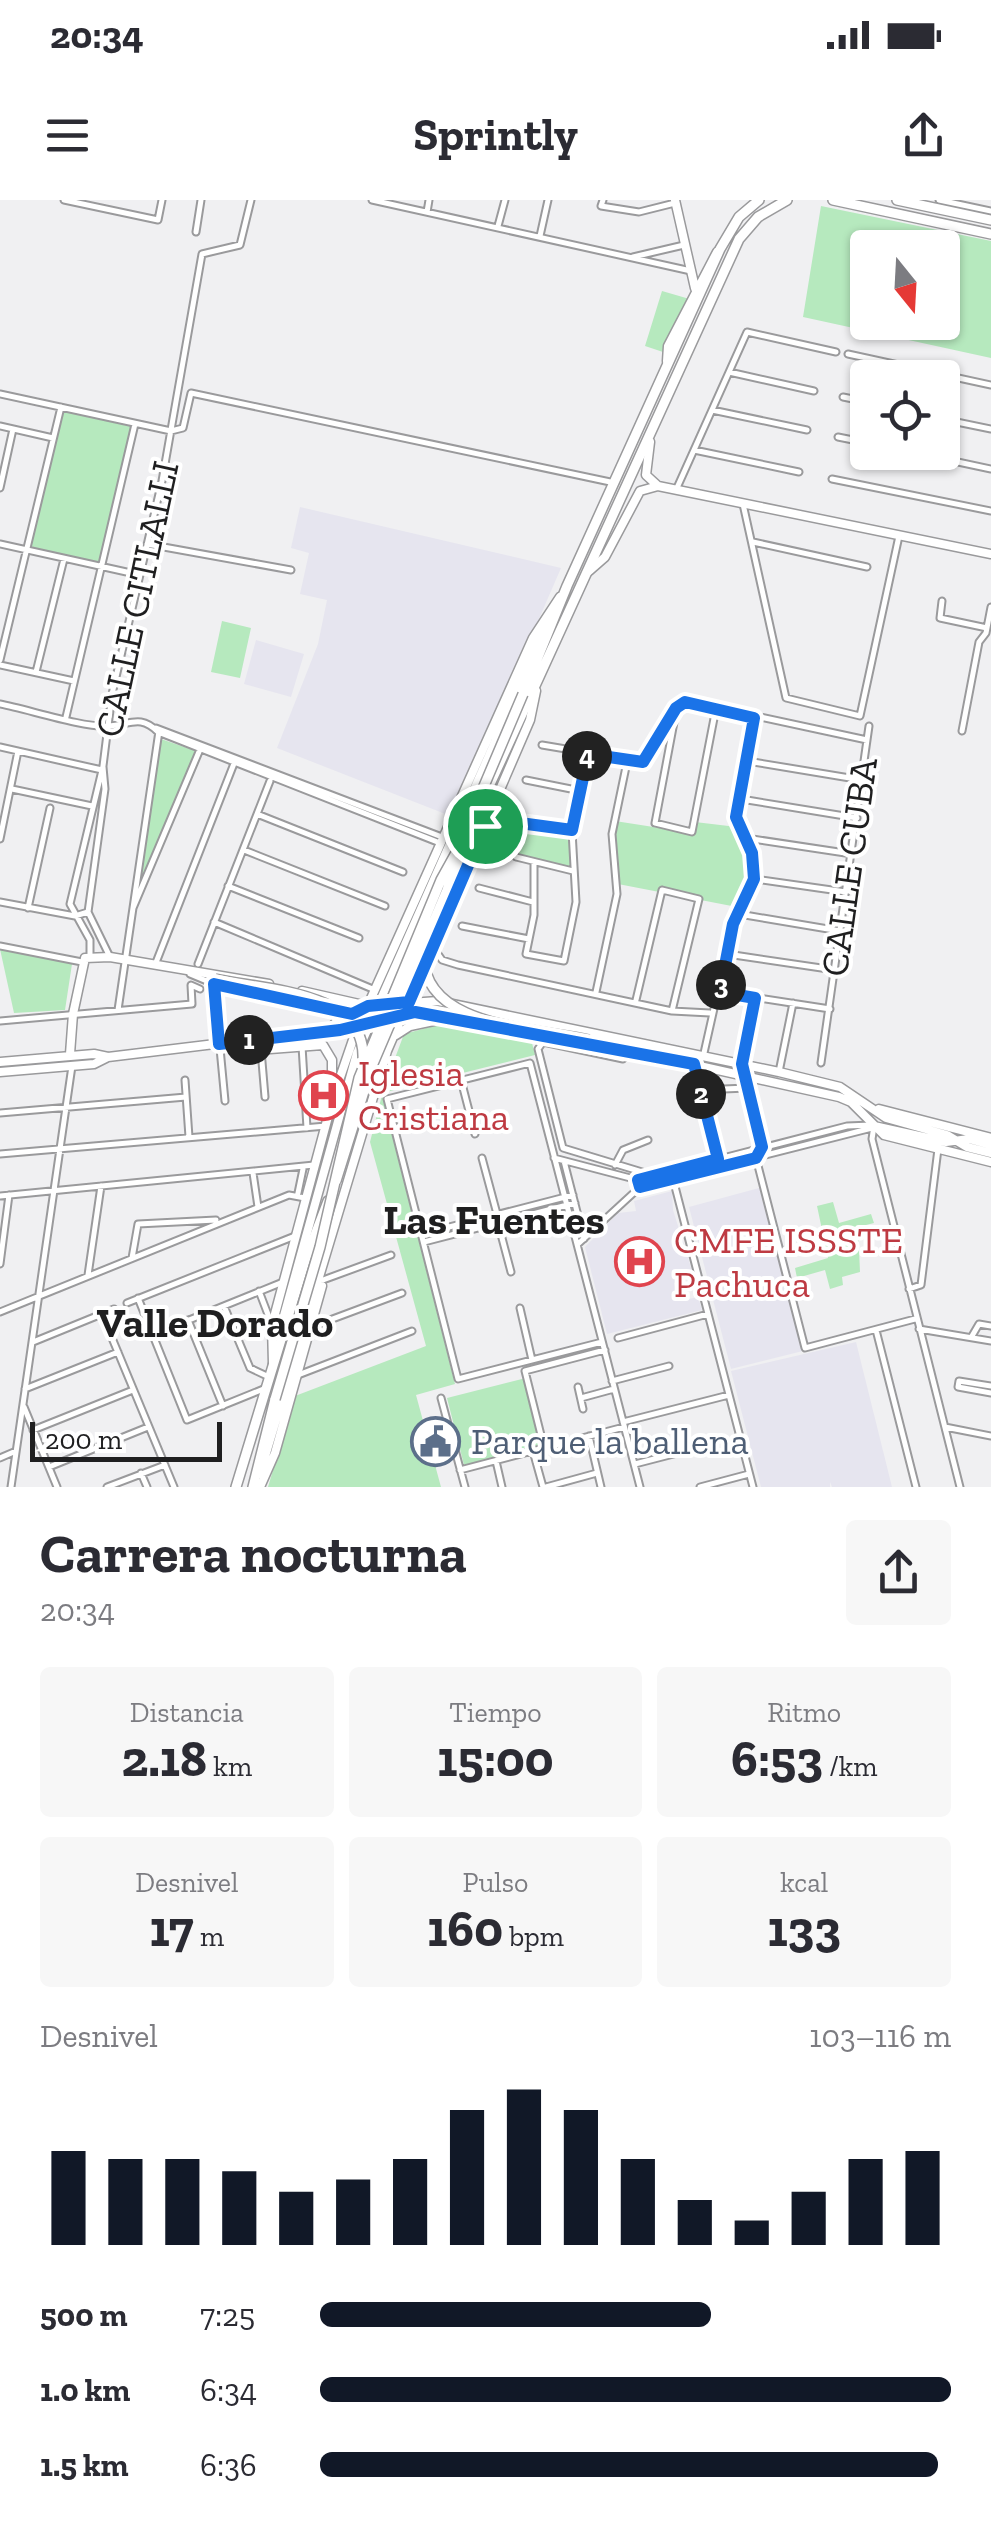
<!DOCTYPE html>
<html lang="es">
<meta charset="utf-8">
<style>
body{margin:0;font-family:"Zilla Slab",serif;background:#f7f7f7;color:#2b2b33;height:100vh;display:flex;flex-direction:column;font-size:38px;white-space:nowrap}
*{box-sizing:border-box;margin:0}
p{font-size:32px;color:#7c7c81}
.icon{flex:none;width:55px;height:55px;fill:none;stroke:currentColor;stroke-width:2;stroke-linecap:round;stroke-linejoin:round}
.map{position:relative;height:1287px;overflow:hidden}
.drawer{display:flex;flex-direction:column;background:#fff;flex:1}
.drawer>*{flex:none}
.needle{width:65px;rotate:162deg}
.controls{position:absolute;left:850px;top:30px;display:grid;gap:20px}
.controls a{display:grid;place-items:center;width:110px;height:110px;border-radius:10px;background:#fff;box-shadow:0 2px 8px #0004;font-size:50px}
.scale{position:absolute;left:30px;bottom:25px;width:192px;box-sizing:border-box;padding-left:10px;border:5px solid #1f1f20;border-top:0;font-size:28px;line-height:35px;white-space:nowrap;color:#1f1f20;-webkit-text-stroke:8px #fff;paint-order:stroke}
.pin{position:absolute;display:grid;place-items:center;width:85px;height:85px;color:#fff;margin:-42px;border:5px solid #fff;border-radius:50%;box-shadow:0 2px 10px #0007}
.km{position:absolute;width:50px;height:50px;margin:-25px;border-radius:50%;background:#222;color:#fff;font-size:28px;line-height:50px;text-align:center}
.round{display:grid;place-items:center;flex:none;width:105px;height:105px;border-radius:10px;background:#f7f7f7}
.headline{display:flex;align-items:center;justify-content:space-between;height:170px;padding:0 40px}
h1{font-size:55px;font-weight:700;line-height:75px}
.stats{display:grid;grid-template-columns:repeat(3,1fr);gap:15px;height:170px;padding:10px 40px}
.stats div{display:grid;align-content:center;border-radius:10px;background:#f7f7f7;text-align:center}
.stats b{font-size:50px;font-weight:700}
.stats small{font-size:28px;font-weight:400}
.stats p{font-size:28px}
.chart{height:280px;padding:20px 40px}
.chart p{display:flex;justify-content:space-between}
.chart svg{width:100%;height:180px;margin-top:10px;stroke:#111827;stroke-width:6}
ul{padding:0 40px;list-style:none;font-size:32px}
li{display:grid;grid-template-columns:160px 120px 1fr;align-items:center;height:75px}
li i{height:25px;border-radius:12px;background:#111827}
.status{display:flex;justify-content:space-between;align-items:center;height:70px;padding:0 50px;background:#fff;direction:ltr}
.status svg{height:28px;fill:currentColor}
header{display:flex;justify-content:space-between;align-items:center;height:130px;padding:0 40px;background:#fff;font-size:45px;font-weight:700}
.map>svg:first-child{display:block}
.built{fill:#e6e5ef}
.green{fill:#b6e9be;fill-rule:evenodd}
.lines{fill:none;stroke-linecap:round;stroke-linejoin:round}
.stream{stroke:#abc9fd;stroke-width:2.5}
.street-casing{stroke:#9a9a9c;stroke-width:9}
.secondary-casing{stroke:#9a9a9c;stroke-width:11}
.primary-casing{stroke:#9a9a9c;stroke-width:12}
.street{stroke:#fff;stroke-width:5}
.secondary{stroke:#fff;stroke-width:8}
.primary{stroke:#fff;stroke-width:9}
.primary-bridge-casing{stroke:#9a9a9c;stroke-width:12;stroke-linecap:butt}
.primary-bridge{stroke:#fff;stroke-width:9}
.route-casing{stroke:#fff;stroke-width:20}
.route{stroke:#1a73e8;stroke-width:12}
.labels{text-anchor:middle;stroke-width:8;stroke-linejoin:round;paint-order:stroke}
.street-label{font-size:38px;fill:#1f1f20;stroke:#fff}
.health-label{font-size:38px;fill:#be3a42;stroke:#fff;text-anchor:start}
.service-label{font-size:38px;fill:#4e5e75;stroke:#fff;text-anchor:start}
.quarter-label{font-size:42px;font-weight:bold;fill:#1f1f20;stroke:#fff}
</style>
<div class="status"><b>20:34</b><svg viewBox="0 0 49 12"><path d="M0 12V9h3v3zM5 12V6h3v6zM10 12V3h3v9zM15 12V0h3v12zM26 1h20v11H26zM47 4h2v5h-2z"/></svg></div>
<header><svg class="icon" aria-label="menu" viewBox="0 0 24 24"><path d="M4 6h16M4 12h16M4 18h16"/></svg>Sprintly<svg class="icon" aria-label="share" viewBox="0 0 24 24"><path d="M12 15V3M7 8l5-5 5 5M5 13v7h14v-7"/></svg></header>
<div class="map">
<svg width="991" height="1287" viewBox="0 0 991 1287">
<rect width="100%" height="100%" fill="#f0f0f2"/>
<!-- built -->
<path class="built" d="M300 307 561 368 453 617 277 548 318 444 327 400 300 394 309 353 291 348Z
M256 440 304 454 291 497 244 484Z
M759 988 803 1151 731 1169 689 1007Z
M672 991 673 1010 694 1077 674 1083 679 1101 698 1097 702 1110 607 1134 585 1047 618 1013 636 1011 634 1001Z
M856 1142 892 1287H832L830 1282V1287H761L731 1171Z"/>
<!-- green -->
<path class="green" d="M821 6 991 41V158L803 117ZM868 48H942V122H868Z
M662 91 693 100 672 155 645 146Z
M62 209 133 226 101 364 27 348Z
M222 421 251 428 240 478 211 472Z
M161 539 196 551 136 698Z
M529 621 572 631 573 671 516 657C507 647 505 640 512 628Z
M615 621 692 633 695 622 737 627C755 657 755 676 742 708L618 684Z
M0 749 72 764 65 810 14 813Z
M475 824 530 835 535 855 382 893 404 834 434 826Z
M382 895 455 1184 416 1195 441 1287H268L295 1196 426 1146 370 942Z
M833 1002 839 1023 871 1014 874 1023 858 1027 860 1072 842 1077 843 1085 830 1089 825 1070 797 1078 795 1068 828 1058 817 1006Z
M526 1178 543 1245 464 1265 447 1198Z"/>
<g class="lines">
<!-- stream -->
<path class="stream" d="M0 866 95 858"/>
<defs>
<path id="street" d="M64 0 158 20 162 0
M372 0 691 71
M603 0 601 6 639 12 675 3
M939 0 991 11
M427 12 429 0
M498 26 505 0
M196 32 201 0
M540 36 548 0
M633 57 684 45
M848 154 991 185
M729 172 814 191
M0 194 171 231 183 228 191 193 615 283
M843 197 868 202
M712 210 807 230
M942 219 991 229
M0 226 53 238
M838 237 868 243
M694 250 799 272
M911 252 991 269
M832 279 991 311
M0 288 13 229
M676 290 747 132 836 152
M743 304 786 498 860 516 899 336
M753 342 867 367
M0 344 140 375
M147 344 291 370
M942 401 940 418 987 428
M0 460 61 207
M0 465 74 481
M36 472 64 359
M0 504C27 509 84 528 108 526 130 525 140 514 158 532L440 643
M66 517 135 224
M675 517 655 623 692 632 716 508
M156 528 442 637
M962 531 979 442 986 433 991 407
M542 545 643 562 676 508 691 502 867 540
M0 547 102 570
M747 561 862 580
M103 567 105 589 88 712 110 757
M526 580 581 591
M12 589 92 606
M741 599 857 618
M257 614 403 672
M485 625 507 637
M507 637 516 657 573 671
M507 637 512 628 529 621 571 631
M746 638 852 654
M0 639 18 551
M244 650 385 706
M534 662V715L526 754 564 761 576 702 572 631 587 553
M755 679 846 692
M228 686 359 738
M479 688 533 702
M0 702 75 716 88 712
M28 708 50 608
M133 708 201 547
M739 714 840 731
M214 722 375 790
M462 726 529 739
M0 746 82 762
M433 747 442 760 458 765 672 811 710 813
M727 754 835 770
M90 756V740L70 704 103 566 112 494 162 281 202 54 240 45 251 0
M198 764 270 581
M155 765 235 561
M190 774 214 784 326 808
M214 785 225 901
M596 792 617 694 612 634 627 562
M720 792 830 809
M755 798 741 865 762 947
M636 800 662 690 699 699 672 811
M118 810 159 531
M0 821 192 804 191 785 200 789
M302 846 307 928
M261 850 265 897
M704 853 733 724 754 679 752 653 737 617 755 519
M623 859 543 842 538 849 563 948 652 975
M821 863 869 526
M694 864 718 958
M779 872 793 803
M185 880 189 937
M461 880 475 934
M700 890 747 888
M0 913 186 897
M874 926 872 939 960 1287
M762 947 756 958 805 1148 915 1119
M0 954 326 926
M482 958 497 1014
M554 958 638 980 847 926 871 925
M564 961 584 1039
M615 965 623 950 648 940
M253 973 258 1007
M672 975 753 1287
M298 993 303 969
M0 996 314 965
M498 1023 511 1072
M422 1034 573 995
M424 1042 575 1003
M578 1044 640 987 872 928
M132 1058 138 1024 216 1020
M0 1064 9 995
M88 1075 101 986
M323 1080 391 1055
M909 1089 921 1085 938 949
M259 1091 272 1125
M138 1098 187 1220 266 1188
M127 1103 295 1036
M224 1106 250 1168 269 1177
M520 1108 532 1160
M0 1112 289 995 305 998
M102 1114 174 1287
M188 1120 223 1206
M311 1127 402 1093
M919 1129 991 1141
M876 1130 916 1287
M152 1135 283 1082
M972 1136 979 1124 991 1126
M618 1138 708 1114
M33 1142 114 1109
M602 1142 458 1179 387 899 530 863 640 1287
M298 1175 412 1131
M612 1181 669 1166
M991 1186 959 1181 958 1187 991 1193
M578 1187 583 1209
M25 1189 118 1152
M441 1198 465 1287
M581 1198 614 1189
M24 1207 57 1287
M623 1222 729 1195
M945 1227 991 1236
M33 1230 133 1190
M589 1236 601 1287
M544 1247 525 1171 605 1150
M533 1251 543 1287
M0 1258 16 1251
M496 1261 502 1287
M635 1264 693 1249
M49 1267 148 1227
M460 1270 624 1227
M141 1273 147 1287
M11 1287 72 866
M107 1287 165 1265
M546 1287 597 1273
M700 1287 749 1274"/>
<path id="secondary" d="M675 0 695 88
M667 161 668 146 717 52
M650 242 646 275 658 286
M589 371 605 357 640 291 658 286 991 354
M302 791 368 806 438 801 779 872 840 887 886 918 947 935 967 947 991 953
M402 813 487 824
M330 829 338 820 333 810 352 813 365 809
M396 835 410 826 443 819
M569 841 624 849
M223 846 244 851 323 845 332 860V892
M619 848 839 897 851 902 884 935 991 962
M70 854 73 814 85 758 110 757 269 784
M0 862 94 854 108 857
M0 872 94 864 108 857 355 827
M879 909 991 938
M874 926 946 942 969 939 991 945
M280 1130 357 853 547 425
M273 1164 272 1125 333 898 355 834 533 438 560 397
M260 1273 387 851 530 520 536 491
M260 1287 275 1253 322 1086"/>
<path id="primary" d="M833 0 991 34
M897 0 991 20
M523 494 567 386 720 49 739 17 759 0
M470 628 739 39 758 17 787 0
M236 1287 306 1058 328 1001
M253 1287 275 1199"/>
</defs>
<!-- street casing -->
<use href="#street" class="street-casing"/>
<!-- secondary casing -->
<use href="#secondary" class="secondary-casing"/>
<!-- primary casing -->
<use href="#primary" class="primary-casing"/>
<!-- street -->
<use href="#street" class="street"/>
<!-- secondary -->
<use href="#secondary" class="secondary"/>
<!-- primary -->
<use href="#primary" class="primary"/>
<defs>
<path id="primary-bridge" d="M424 751C418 827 534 828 589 840
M215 779C264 790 366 790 363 859
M336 981 372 866 447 690 473 612 523 494
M275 1199 320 1047 359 878 441 680 461 644"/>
</defs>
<!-- primary-bridge casing -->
<use href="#primary-bridge" class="primary-bridge-casing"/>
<!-- primary-bridge -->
<use href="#primary-bridge" class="primary-bridge"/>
</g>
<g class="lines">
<defs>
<path id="route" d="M685 502 754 518 736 617 752 653 754 679 733 724 720 792 755 798 742 864 762 947 756 958 640 987 638 980 718 959 694 864 415 812 340 830 219 844 214 784 352 814 368 806 409 802 485 626 507 637 520 623 572 630 588 554 643 562 676 508Z"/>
</defs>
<!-- route casing -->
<use href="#route" class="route-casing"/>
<!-- route -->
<use href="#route" class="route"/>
</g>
<!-- icons -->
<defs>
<symbol id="hospital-ring" viewBox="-11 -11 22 22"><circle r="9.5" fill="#fff" stroke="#e0444e" stroke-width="1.5"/><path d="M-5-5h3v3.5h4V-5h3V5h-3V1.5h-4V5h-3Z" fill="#e0444e"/></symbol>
<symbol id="civic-ring" viewBox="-11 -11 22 22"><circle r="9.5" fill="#fff" stroke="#5c6f8a" stroke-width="1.5"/><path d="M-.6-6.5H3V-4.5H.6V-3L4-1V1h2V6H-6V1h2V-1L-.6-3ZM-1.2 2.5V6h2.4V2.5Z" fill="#5c6f8a"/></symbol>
</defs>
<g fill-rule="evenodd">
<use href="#hospital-ring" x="296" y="868" width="55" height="55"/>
<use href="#hospital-ring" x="612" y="1034" width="55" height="55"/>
<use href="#civic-ring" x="408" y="1214" width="55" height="55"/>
</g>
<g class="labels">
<!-- street labels -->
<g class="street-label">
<text transform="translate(137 399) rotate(-78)" y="13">CALLE CITLALLI</text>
<text transform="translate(849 667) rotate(-82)" y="13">CALLE CUBA</text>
</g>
<!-- health labels -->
<g class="health-label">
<text x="358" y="886">Iglesia<tspan x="358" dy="44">Cristiana</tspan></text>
<text x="674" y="1053">CMFE ISSSTE<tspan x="674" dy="44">Pachuca</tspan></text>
</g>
<!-- service labels -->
<g class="service-label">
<text x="471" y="1254">Parque la ballena</text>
</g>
<!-- quarter labels -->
<g class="quarter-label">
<text x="494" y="1034">Las Fuentes</text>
<text x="215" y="1137">Valle Dorado</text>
</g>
</g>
</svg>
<div class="controls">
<a><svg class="needle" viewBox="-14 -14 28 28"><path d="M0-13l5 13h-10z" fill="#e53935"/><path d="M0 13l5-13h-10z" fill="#7c7c81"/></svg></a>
<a><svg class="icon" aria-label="locate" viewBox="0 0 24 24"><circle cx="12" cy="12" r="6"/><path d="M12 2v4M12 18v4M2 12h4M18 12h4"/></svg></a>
</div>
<div class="scale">200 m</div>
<div class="pin" style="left:485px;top:626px;background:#1e9e55"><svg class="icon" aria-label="arrive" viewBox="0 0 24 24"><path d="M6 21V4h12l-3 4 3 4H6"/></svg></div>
<b class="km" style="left:249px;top:840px">1</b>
<b class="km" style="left:701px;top:894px">2</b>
<b class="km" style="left:721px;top:785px">3</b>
<b class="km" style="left:587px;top:556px">4</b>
</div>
<section class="drawer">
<div class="headline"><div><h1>Carrera nocturna</h1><p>20:34</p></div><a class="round"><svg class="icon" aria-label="share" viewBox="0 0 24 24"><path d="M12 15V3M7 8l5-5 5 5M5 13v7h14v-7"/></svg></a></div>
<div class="stats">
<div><p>Distancia</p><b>2.18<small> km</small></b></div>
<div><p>Tiempo</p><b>15:00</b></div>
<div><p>Ritmo</p><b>6:53<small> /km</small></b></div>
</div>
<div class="stats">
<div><p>Desnivel</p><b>17<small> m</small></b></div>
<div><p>Pulso</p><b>160<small> bpm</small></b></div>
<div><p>kcal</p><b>133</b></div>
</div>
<div class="chart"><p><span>Desnivel</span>103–116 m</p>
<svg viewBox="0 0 160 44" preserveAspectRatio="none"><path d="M5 44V21M15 44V23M25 44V23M35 44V26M45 44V31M55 44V28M65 44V23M75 44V11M85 44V6M95 44V11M105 44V23M115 44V33M125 44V38M135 44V31M145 44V23M155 44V21"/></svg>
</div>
<ul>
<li><b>500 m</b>7:25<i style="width:62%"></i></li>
<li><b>1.0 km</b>6:34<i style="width:100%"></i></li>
<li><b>1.5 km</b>6:36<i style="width:98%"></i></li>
</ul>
</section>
